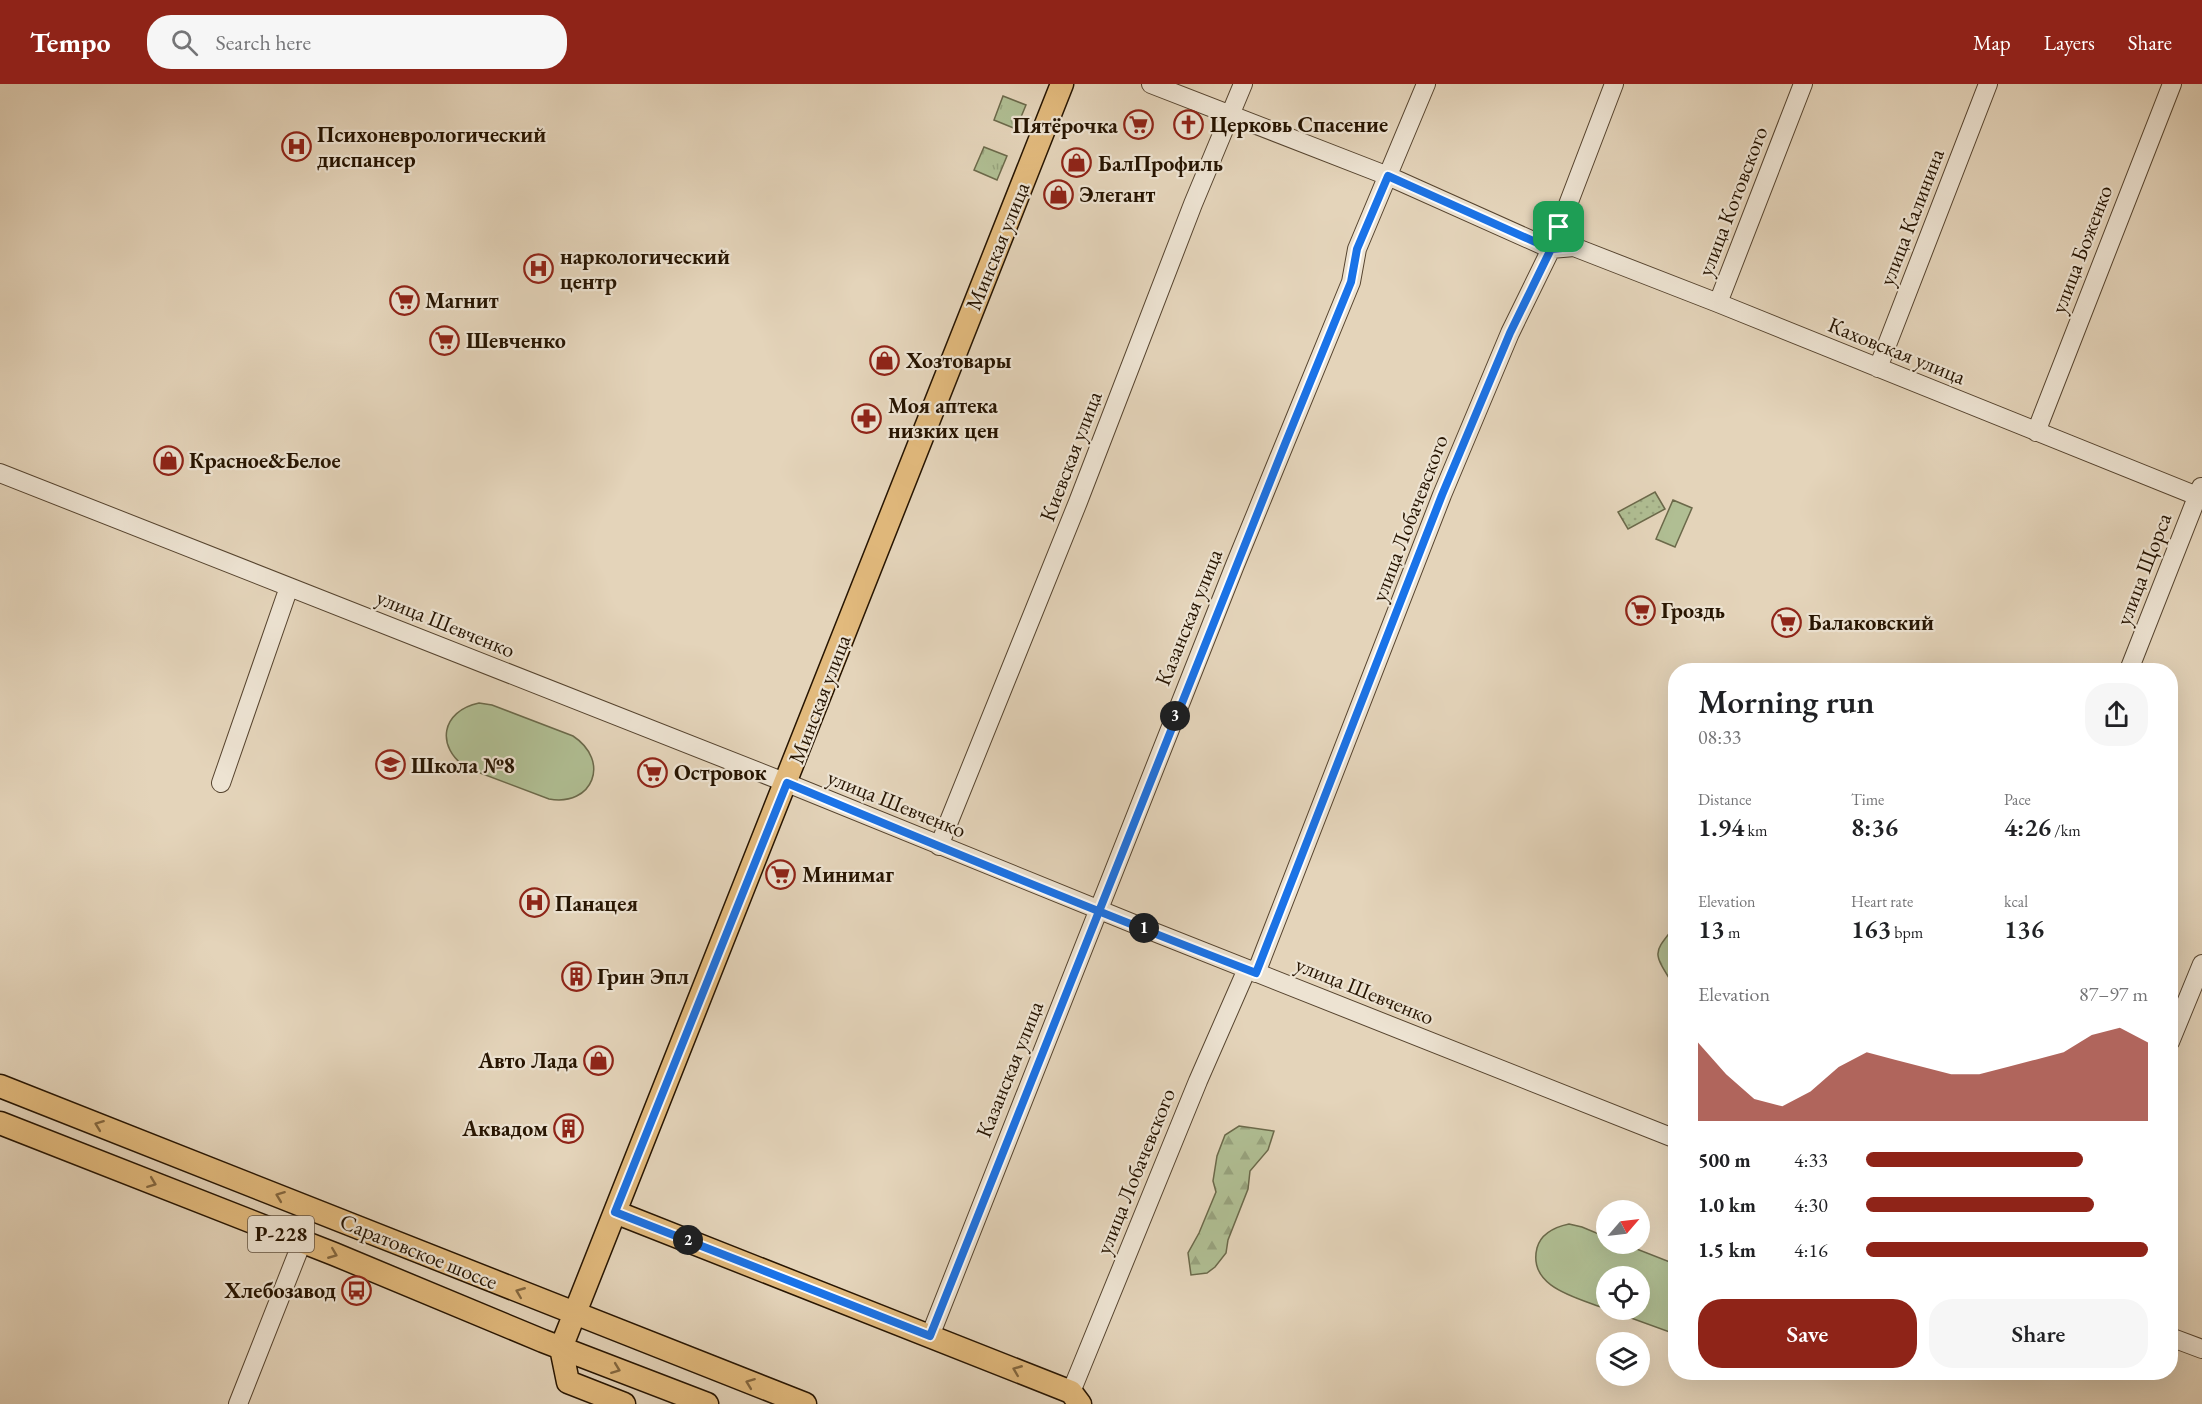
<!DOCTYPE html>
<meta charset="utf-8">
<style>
body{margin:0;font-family:"EB Garamond",serif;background:#f6f6f6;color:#202124;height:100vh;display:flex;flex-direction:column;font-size:22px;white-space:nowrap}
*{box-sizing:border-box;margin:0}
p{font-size:20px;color:#757577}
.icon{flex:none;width:33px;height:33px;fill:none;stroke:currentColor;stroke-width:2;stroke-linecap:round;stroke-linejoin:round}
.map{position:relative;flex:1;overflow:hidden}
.details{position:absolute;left:1668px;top:579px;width:510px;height:717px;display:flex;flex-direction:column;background:#fff;border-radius:24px;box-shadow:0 6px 24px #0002}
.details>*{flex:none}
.needle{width:39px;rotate:62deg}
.controls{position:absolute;left:1596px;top:1116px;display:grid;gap:12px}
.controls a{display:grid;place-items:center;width:54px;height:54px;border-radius:50%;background:#fff;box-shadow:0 6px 24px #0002;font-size:30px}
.pin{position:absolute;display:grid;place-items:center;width:51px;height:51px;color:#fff;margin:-26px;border-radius:12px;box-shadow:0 3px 9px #0006}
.km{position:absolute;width:30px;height:30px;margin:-15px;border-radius:50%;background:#222;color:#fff;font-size:16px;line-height:30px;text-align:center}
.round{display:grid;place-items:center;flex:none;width:63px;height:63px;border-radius:24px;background:#f6f6f6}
.head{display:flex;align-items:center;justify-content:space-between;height:102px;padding:0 30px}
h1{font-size:33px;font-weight:600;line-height:45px}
.stats{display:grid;grid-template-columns:repeat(3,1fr);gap:9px;height:102px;padding:6px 30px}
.stats div{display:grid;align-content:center}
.stats b{font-size:26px;font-weight:600}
.stats small{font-size:16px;font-weight:400}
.stats p{font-size:16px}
.chart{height:168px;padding:12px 30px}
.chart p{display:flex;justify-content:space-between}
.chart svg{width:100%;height:108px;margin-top:6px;fill:#8f2418;opacity:.7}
.button{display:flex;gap:12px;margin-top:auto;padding:12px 30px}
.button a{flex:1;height:69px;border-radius:24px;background:#8f2418;color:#fff;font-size:24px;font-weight:600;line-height:69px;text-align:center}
.button a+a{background:#f6f6f6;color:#202124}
ul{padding:0 30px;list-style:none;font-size:20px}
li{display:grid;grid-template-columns:96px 72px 1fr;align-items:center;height:45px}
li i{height:15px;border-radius:8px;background:#8f2418}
header{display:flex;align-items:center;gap:36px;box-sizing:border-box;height:84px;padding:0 30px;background:#8f2418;color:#fff}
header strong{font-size:28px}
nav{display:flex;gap:33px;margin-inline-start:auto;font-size:21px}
.search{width:420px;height:54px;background:#f6f6f6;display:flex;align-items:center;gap:15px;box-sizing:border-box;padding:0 21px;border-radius:24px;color:#757577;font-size:22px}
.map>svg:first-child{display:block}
.grass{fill:url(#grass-tufts);stroke:#6b694a;stroke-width:1.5}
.forest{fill:url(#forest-firs);stroke:#6b694a;stroke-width:1.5}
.park{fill:url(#park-dots);stroke:#6b694a;stroke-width:1.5}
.pitch{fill:#b0be93;stroke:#6b694a;stroke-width:1.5}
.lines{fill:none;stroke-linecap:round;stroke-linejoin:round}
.minor-casing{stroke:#56442f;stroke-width:20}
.major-casing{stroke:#261401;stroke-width:25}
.minor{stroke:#ede3d2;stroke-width:18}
.major{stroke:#e2ba7d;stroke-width:22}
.oneway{stroke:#84673f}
.route-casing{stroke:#fff;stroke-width:12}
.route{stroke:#1a73e8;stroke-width:8}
.labels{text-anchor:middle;stroke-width:4.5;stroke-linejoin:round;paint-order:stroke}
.shield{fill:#ede3d2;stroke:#625240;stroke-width:1.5}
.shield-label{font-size:21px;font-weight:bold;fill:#261401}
.poi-label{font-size:22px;font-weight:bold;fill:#261401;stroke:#ede3d2;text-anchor:start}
.street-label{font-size:22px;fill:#261401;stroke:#ede3d2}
</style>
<header>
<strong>Tempo</strong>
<div class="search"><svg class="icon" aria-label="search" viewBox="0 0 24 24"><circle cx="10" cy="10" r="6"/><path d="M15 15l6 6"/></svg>Search here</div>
<nav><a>Map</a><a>Layers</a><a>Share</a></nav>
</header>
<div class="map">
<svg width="2202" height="1320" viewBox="0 0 2202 1320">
<defs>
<pattern id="grass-tufts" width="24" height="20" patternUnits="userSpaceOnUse" patternTransform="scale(1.5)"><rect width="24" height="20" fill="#b0be93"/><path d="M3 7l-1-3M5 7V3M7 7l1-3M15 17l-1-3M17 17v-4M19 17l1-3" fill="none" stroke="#97a27d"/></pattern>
<pattern id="forest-firs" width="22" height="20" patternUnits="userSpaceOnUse" patternTransform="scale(1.5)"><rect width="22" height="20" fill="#b0be93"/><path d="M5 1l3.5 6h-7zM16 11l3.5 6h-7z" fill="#97a27d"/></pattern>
<pattern id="park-dots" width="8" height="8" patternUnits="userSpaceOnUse" patternTransform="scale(1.5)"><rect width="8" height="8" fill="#b0be93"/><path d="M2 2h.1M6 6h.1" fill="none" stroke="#97a27d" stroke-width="1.8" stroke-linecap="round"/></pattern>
</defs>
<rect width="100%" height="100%" fill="#e4d4ba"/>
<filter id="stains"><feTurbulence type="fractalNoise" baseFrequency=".00333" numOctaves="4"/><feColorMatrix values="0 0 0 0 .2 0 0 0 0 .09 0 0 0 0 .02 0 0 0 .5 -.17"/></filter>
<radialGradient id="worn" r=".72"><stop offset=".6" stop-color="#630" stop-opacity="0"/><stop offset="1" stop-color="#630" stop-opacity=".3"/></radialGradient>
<!-- grass -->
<path class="grass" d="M1003 12 1026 21 1016 45 994 36Z
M984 63 1007 72 997 96 974 86Z"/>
<!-- forest -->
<path class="forest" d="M1675 842V899L1671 897C1652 867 1654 869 1675 842Z
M1239 1042 1274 1047 1268 1066 1250 1087 1248 1105 1228 1156 1226 1169 1215 1183 1207 1189 1191 1191 1188 1169 1199 1149 1216 1108 1213 1097 1217 1072 1225 1051Z"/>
<!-- park -->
<path class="park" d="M1655 408 1665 425 1628 445 1618 428Z"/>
<!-- pitch -->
<path class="pitch" d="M1673 416 1692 424 1675 463 1656 455Z
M479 619 492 621 573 652C611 677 593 723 549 715L467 684C435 663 441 627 479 619Z
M1569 1140 1582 1143 1606 1153V1160H1624L1675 1180V1250L1609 1226H1640V1192H1606V1225C1579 1214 1527 1204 1537 1164 1541 1149 1555 1143 1569 1140Z"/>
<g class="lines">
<defs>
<path id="minor" d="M1151 0 1388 92 1551 165 1574 163 1718 219 2202 414
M1718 219 1803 0
M1878 284 1988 0
M2036 348 2172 0
M0 389 787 699 1149 846 1676 1055
M2129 586 2201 403
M221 699 289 503
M939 762 1078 418 1193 120 1243 0
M1256 889 1442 411 1510 249 1551 165 1614 0
M2170 958 2202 880
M930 1252 1235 481 1351 198 1357 165 1426 0
M2170 1253 2202 1265
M1071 1308 1198 997 1247 885
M238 1320 302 1158"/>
<path id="major" d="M0 1002 805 1320
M0 1039 334 1170 543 1257 707 1320
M615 1128 1071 1308 1080 1320
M624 1320 568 1298 561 1264 1062 0"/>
</defs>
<!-- minor casing -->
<use href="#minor" class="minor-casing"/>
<!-- major casing -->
<use href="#major" class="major-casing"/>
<!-- minor -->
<use href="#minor" class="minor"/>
<!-- major -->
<use href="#major" class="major"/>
</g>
<!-- one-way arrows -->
<defs><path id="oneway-chevron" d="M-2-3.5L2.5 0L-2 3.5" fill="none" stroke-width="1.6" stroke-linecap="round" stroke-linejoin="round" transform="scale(1.5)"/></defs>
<g class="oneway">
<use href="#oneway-chevron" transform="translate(99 1041) rotate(-159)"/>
<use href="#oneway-chevron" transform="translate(152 1099) rotate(21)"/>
<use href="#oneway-chevron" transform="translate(280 1112) rotate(-159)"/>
<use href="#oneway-chevron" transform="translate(333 1170) rotate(22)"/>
<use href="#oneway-chevron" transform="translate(520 1208) rotate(-158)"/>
<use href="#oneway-chevron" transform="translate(616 1285) rotate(21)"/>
<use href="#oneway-chevron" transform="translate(1017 1286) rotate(-158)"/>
<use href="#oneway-chevron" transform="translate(750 1299) rotate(-159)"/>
</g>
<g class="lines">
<defs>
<path id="route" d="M1559 143 1551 165 1510 249 1442 411 1256 889C1099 829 942 764 787 699L615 1128 930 1252C1068 899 1208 548 1351 198L1357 165 1388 92 1551 165 1574 163 1559 143"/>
</defs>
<!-- route casing -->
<use href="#route" class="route-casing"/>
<!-- route -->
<use href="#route" class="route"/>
</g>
<!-- icons -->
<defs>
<symbol id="church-ring" viewBox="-11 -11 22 22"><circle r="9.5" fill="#ede3d2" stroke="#8f2418" stroke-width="1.5"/><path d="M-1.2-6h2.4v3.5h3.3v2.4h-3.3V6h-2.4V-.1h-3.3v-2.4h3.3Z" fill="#8f2418"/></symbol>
<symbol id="supermarket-ring" viewBox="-11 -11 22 22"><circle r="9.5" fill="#ede3d2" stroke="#8f2418" stroke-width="1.5"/><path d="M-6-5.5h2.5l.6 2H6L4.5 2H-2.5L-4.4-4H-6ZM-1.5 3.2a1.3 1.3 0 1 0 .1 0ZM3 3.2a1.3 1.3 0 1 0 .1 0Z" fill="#8f2418"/></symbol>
<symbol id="hospital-ring" viewBox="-11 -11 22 22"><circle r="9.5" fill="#ede3d2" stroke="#8f2418" stroke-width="1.5"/><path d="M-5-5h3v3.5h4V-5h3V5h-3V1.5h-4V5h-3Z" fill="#8f2418"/></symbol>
<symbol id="shop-ring" viewBox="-11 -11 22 22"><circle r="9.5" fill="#ede3d2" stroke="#8f2418" stroke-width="1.5"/><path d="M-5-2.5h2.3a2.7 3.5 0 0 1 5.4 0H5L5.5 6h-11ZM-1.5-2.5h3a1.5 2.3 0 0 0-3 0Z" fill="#8f2418"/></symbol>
<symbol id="pharmacy-ring" viewBox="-11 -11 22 22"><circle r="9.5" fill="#ede3d2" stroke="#8f2418" stroke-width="1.5"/><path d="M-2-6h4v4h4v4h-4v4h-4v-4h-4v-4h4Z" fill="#8f2418"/></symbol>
<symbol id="school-ring" viewBox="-11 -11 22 22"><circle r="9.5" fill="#ede3d2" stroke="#8f2418" stroke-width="1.5"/><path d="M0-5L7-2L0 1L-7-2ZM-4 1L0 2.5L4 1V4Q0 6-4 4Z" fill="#8f2418"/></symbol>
<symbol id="building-ring" viewBox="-11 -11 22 22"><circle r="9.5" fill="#ede3d2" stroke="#8f2418" stroke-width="1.5"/><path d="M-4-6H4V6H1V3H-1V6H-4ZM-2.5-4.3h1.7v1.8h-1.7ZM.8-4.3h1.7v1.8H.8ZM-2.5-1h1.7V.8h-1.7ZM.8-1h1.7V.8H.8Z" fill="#8f2418"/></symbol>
<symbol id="bus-ring" viewBox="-11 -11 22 22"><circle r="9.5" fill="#ede3d2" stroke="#8f2418" stroke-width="1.5"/><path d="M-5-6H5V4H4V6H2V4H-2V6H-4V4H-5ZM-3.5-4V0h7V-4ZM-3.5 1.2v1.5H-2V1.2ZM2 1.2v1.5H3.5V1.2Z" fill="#8f2418"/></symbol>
</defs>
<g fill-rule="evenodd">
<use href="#church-ring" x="1172" y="24" width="33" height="33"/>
<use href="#supermarket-ring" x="1122" y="24" width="33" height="33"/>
<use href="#hospital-ring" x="280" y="46" width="33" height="33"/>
<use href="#shop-ring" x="1060" y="62" width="33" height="33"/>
<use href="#shop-ring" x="1042" y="94" width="33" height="33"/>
<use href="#hospital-ring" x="522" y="168" width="33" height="33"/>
<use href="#supermarket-ring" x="388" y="200" width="33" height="33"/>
<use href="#supermarket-ring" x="428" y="240" width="33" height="33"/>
<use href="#shop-ring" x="868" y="260" width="33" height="33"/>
<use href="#pharmacy-ring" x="850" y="318" width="33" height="33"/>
<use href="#shop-ring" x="152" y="360" width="33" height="33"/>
<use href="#supermarket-ring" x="1624" y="510" width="33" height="33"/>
<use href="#supermarket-ring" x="1770" y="522" width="33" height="33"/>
<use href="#school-ring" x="374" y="664" width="33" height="33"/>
<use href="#supermarket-ring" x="636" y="672" width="33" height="33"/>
<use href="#supermarket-ring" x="764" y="774" width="33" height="33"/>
<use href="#hospital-ring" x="518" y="802" width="33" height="33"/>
<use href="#building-ring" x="560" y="876" width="33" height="33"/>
<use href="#shop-ring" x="582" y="960" width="33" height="33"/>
<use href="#building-ring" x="552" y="1028" width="33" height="33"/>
<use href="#bus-ring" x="340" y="1190" width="33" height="33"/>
</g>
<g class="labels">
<!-- shield labels -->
<rect class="shield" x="248" y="1132" width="66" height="36" rx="4.5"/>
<g class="shield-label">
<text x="281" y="1157">Р-228</text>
</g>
<!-- poi labels -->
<g class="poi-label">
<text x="1210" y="48">Церковь Спасение</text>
<text x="1118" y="49" text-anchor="end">Пятёрочка</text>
<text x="317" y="58">Психоневрологический<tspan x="317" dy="25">диспансер</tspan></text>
<text x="1098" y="87">БалПрофиль</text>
<text x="1079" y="118">Элегант</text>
<text x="560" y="180">наркологический<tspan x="560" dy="25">центр</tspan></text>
<text x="425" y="224">Магнит</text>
<text x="466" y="264">Шевченко</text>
<text x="906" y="284">Хозтовары</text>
<text x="888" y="329">Моя аптека<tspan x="888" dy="25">низких цен</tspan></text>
<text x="189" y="384">Красное&amp;Белое</text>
<text x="1661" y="534">Гроздь</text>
<text x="1808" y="546">Балаковский</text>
<text x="411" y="689">Школа №8</text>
<text x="674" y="696">Островок</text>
<text x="802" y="798">Минимаг</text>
<text x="555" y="827">Панацея</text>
<text x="597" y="900">Грин Эпл</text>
<text x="578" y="984" text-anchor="end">Авто Лада</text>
<text x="548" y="1052" text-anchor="end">Аквадом</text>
<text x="336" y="1214" text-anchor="end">Хлебозавод</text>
</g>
<!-- street labels -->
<g class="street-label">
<text transform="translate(1732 117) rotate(-69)" y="8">улица Котовского</text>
<text transform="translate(1911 133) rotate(-69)" y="8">улица Калинина</text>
<text transform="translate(997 162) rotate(-68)" y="8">Минская улица</text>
<text transform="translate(2081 165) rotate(-69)" y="8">улица Боженко</text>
<text transform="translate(1897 266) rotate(22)" y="8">Каховская улица</text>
<text transform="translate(1070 372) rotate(-69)" y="8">Киевская улица</text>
<text transform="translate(1409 434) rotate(-69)" y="8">улица Лобачевского</text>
<text transform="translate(2143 485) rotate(-69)" y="8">улица Щорса</text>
<text transform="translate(1188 533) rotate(-68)" y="8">Казанская улица</text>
<text transform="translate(446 539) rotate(22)" y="8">улица Шевченко</text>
<text transform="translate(819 615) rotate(-69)" y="8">Минская улица</text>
<text transform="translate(897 719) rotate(22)" y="8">улица Шевченко</text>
<text transform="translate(1365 906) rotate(22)" y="8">улица Шевченко</text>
<text transform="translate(1009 985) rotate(-68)" y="8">Казанская улица</text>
<text transform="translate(1135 1087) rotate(-68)" y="8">улица Лобачевского</text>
<text transform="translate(419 1167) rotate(22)" y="8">Саратовское шоссе</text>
</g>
</g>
<rect width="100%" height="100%" filter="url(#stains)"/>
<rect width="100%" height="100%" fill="url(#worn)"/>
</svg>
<div class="controls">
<a><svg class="needle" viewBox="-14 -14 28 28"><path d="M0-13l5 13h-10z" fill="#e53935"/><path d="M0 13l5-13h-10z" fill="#757577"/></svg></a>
<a><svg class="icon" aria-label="locate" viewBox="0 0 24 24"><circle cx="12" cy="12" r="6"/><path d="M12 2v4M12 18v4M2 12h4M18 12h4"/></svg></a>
<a><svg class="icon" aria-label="layers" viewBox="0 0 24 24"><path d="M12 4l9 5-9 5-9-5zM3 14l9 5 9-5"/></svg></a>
</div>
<div class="pin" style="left:1559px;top:143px;background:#1e9e55"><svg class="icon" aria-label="arrive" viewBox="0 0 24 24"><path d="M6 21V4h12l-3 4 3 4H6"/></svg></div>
<b class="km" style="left:1144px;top:844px">1</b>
<b class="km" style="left:688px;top:1156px">2</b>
<b class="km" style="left:1175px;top:632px">3</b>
<section class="details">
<div class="head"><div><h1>Morning run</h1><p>08:33</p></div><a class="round"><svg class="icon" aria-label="share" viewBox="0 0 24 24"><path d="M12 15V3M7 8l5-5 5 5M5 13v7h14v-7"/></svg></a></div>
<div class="stats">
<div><p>Distance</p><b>1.94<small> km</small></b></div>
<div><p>Time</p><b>8:36</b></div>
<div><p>Pace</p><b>4:26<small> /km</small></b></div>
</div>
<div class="stats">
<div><p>Elevation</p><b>13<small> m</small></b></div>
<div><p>Heart rate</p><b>163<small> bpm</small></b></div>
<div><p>kcal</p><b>136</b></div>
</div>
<div class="chart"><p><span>Elevation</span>87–97 m</p>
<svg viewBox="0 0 160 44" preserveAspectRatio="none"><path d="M0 44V12L10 25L20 35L30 38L40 32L50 22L60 16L70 19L80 22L90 25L100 25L110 22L120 19L130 16L140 9L150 6L160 12V44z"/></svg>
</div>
<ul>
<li><b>500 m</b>4:33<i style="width:77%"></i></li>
<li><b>1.0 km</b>4:30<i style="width:81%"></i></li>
<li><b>1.5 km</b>4:16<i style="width:100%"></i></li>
</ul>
<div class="button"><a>Save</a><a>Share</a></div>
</section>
</div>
